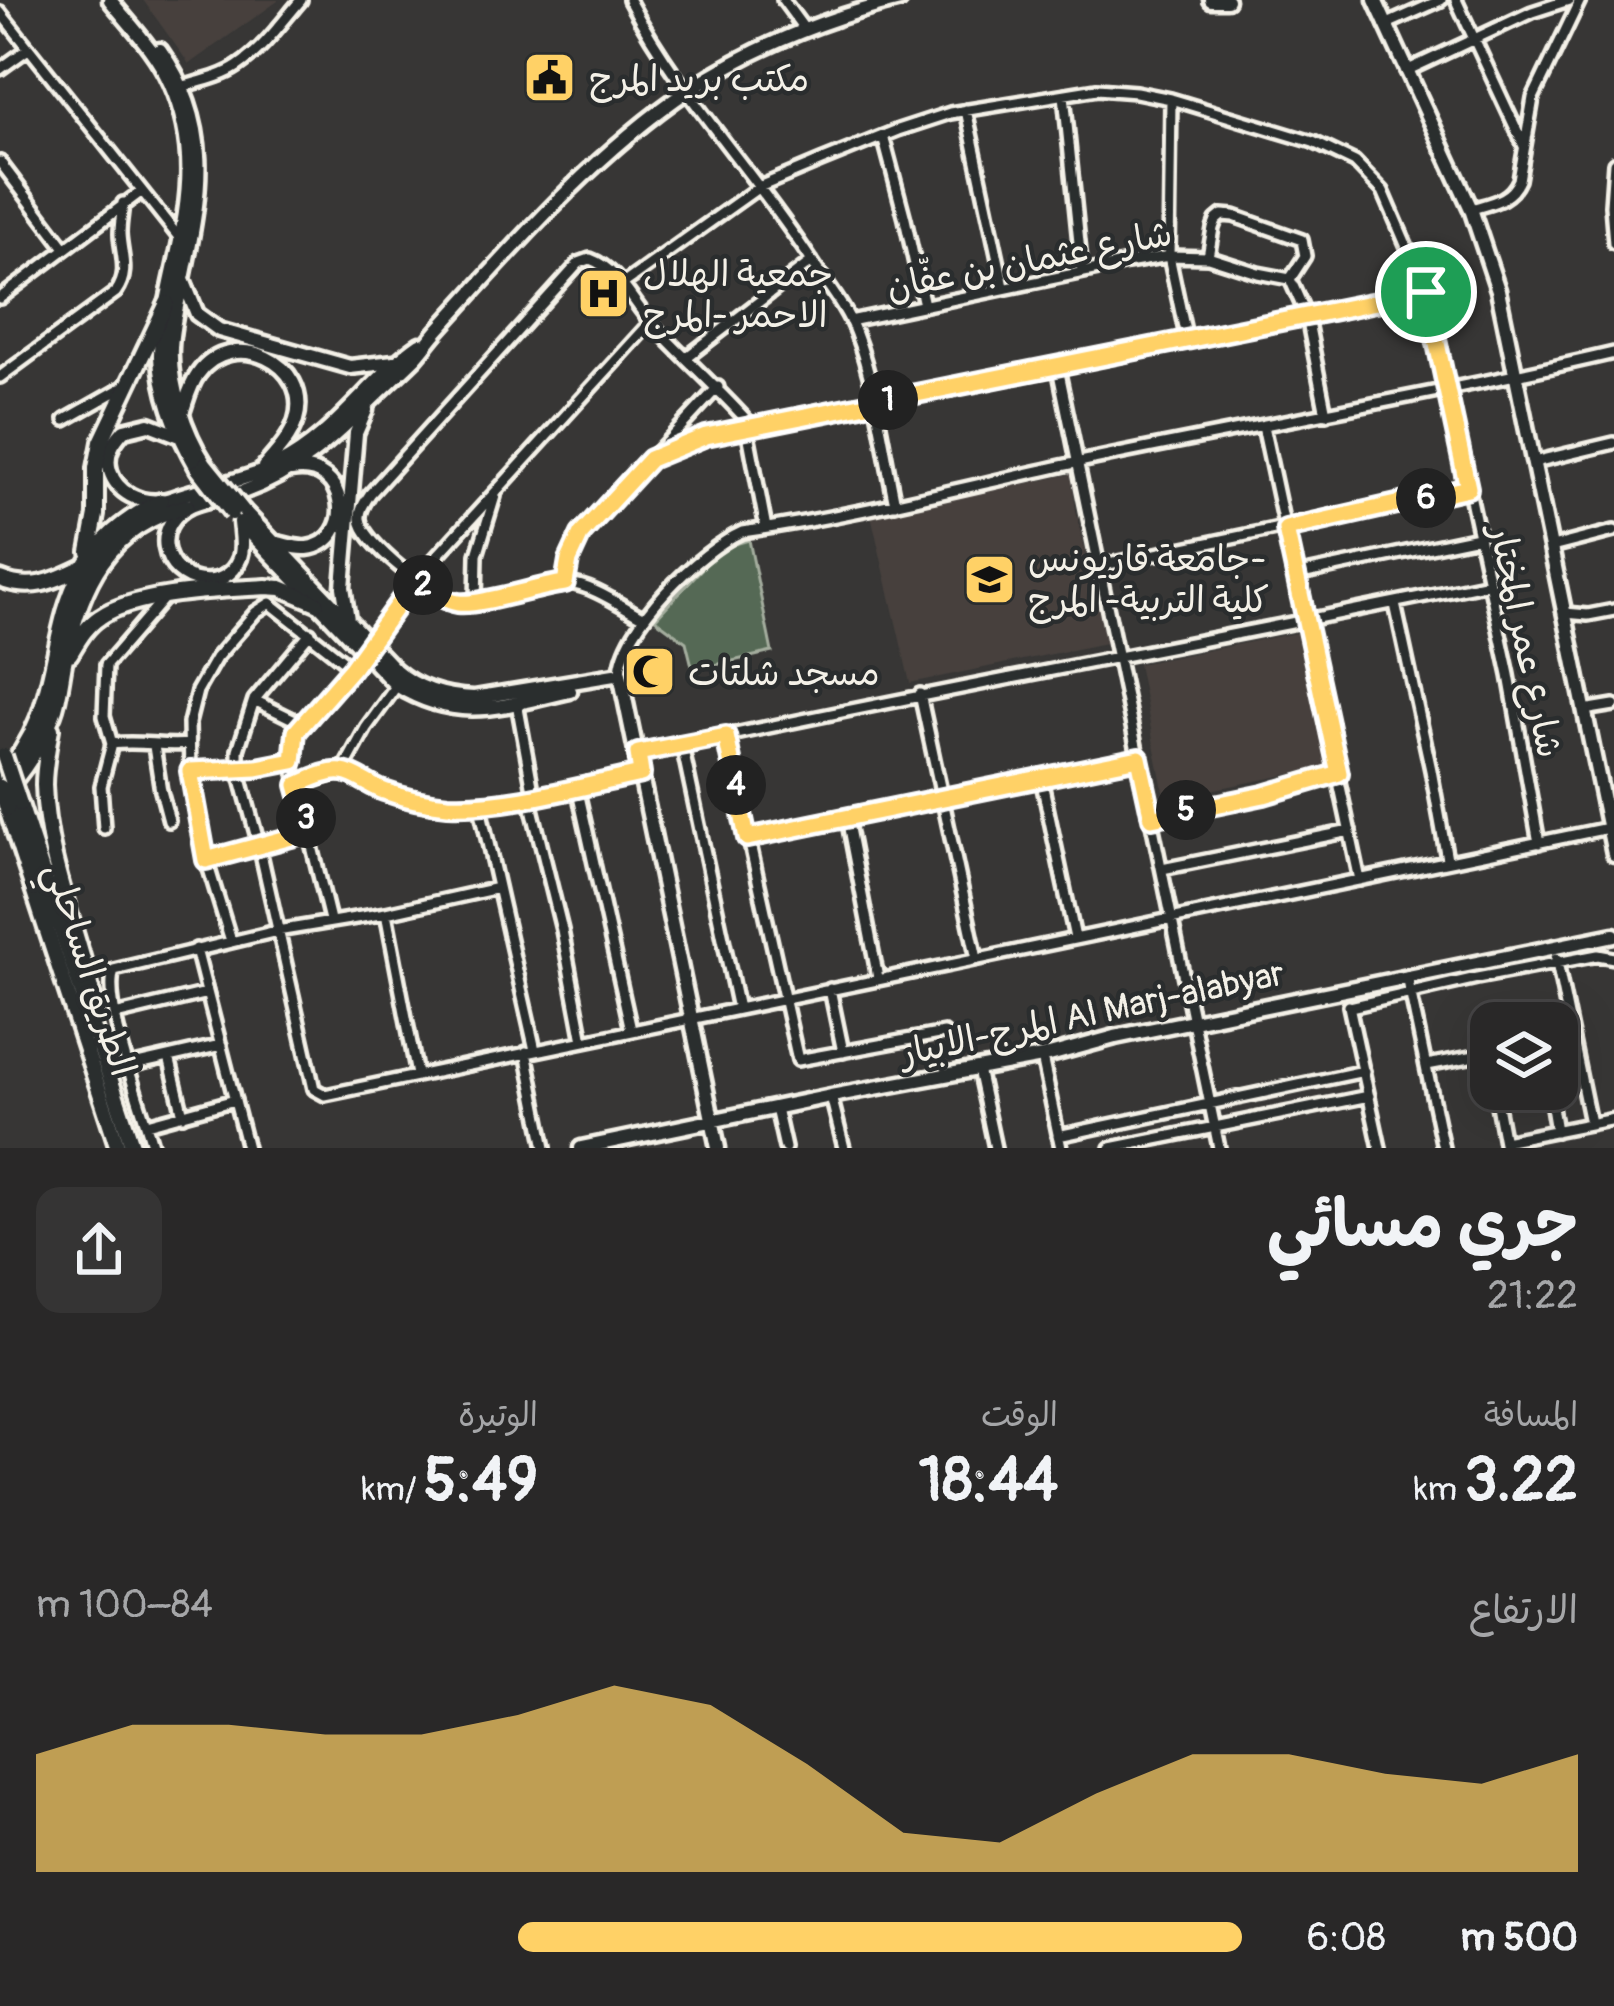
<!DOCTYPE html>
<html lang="ar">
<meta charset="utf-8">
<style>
body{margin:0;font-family:Pangolin,"Playpen Sans Arabic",sans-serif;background:#353434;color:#f1f3f6;direction:rtl;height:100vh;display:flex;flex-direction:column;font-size:45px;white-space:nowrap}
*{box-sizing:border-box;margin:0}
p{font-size:39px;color:#a5a6a8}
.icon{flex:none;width:66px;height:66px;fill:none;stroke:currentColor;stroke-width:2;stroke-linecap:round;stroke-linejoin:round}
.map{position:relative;height:1148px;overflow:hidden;direction:ltr}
.sheet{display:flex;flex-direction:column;background:#292828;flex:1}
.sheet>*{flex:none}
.buttons{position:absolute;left:1470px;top:1002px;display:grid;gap:24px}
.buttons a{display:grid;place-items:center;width:108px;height:108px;border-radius:24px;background:#292828;box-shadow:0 12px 48px #0002,0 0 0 3px #454445;font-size:60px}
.pin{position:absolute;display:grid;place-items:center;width:102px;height:102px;color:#fff;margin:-51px;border:6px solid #fff;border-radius:50%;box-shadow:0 3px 12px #0007}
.km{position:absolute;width:60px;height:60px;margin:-30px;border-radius:50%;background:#222;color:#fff;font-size:33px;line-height:60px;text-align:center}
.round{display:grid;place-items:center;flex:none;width:126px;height:126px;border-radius:24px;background:#353434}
.headline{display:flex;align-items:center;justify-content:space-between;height:204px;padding:0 36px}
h1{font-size:66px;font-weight:700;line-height:90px}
.stats{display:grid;grid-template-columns:repeat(3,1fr);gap:18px;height:204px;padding:12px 36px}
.stats div{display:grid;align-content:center}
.stats b{font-size:60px;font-weight:700}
.stats small{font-size:33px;font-weight:400}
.stats p{font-size:33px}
.chart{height:336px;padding:24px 36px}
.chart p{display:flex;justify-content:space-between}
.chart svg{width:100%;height:216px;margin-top:12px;fill:#ffd166;opacity:.7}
ul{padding:0 36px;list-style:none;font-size:39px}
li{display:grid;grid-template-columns:192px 144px 1fr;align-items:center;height:90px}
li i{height:30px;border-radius:15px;background:#ffd166}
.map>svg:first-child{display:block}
.built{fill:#46403d}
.green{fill:#556954;stroke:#a4ad9e;stroke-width:3}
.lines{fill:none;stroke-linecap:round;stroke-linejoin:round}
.minor-casing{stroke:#f4f1e8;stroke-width:18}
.major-casing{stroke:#f4f1e8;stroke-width:21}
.highway-casing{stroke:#f4f1e8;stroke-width:22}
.minor{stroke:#2a2d2e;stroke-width:9}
.major{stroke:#2a2d2e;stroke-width:12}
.highway{stroke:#2a2d2e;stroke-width:14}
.major-bridge-casing{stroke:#f4f1e8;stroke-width:21;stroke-linecap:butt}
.highway-bridge-casing{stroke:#f4f1e8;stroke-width:22;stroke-linecap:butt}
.major-bridge{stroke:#2a2d2e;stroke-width:12}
.highway-bridge{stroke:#2a2d2e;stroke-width:14}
.route-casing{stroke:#fff;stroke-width:24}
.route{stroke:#ffd166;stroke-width:15}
.labels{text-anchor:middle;stroke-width:9;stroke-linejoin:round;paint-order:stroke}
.poi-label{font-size:36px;fill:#f4f1e8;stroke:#2a2d2e;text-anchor:start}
.street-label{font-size:36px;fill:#f4f1e8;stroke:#2a2d2e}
</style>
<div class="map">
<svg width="1614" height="1148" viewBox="0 0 1614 1148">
<rect width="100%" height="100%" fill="#373635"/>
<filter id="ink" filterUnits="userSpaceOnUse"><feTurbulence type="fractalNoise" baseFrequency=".00833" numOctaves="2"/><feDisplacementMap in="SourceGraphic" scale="24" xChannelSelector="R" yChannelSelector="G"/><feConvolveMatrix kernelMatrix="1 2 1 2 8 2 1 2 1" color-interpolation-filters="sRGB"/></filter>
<g filter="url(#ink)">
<!-- built -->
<path class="built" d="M143 0H278V1L189 64Z
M1071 474 1076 510 1106 643 910 683 871 515Z
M1300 632 1327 767 1165 799 1138 664Z"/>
<!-- green -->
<path class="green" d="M749 540 772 652 693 670 686 642 655 619 721 548Z"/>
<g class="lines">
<defs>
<path id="minor" d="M629 0C679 95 755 173 813 263 828 286 847 309 856 334 875 383 884 452 895 504
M783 0 805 30
M1456 0 1524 146
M0 12 181 240
M1385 25 1441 0
M0 69 28 49
M1406 71 1532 12 1569 0
M181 87C201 81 222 77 238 66 263 49 282 22 301 0
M1064 95 1082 272
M1171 99 1169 256 1187 341
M966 110 1004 287
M883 136 905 219 924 305
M0 162 65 248
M1614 163 1611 205 1614 243
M1471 209C1491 203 1510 201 1519 180L1533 98 1580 0
M1208 257 1213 228 1216 220 1222 215 1234 216 1302 240 1305 256 1290 279
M623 284 759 187 821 161 898 130 950 113 1097 89 1136 92 1171 99 1313 142 1355 162 1383 191 1426 291 1509 675 1539 843
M0 298 142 191
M850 321 1127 263 1169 256 1208 257 1258 273 1290 279 1307 317 1326 414
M687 357 812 261
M1058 368 1219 1148
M0 377 116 292C130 272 121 256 120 234 120 223 122 214 123 203
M65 420 127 385
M1263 426 1360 880
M747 428 766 528
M650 459 724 431 1058 368 1426 291
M1534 462 1614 443
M1552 547 1614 531
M1099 566 1469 488
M1296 575 1478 537
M565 583 569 560 581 534 718 387
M476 602 477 555 495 496
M1395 604 1431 770 1447 859
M1565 613 1588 615 1614 610
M644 618C621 606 593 585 567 583 535 582 484 608 457 603 435 599 362 542 360 519 359 510 365 502 370 494L579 263 590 259C620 270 633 304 654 326 686 360 721 391 752 426
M310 633 254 700 238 750V768L259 845 314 1089 325 1095 1608 828
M620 674C621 626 701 550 742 532 854 516 964 487 1075 463 1254 425 1435 395 1614 353
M920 694 977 959
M254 700 303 724
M517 703 534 796
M1584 710 1614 705
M112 744C139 740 161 747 189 744
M682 745 738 1009
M154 746 161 791 169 821
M638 753 726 736
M190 771 257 768 293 761
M342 772C356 778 369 786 384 791 467 821 559 791 641 774
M1041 778 1075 938
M297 785 342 772 366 728 400 681
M577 787 631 1030
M529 796 562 930 583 1041
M479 803 535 1050
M847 818 878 978
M1152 818 1264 795 1339 773
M104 828 101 786 112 744 104 716 106 665 164 598
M747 838 1139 758
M206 859 310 832
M1162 869 1350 831
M386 913 417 1075
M330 920 297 785 293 761 296 732 351 667 416 579 650 323
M231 941 206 859 190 771 189 723 197 691 216 658 256 612 270 603 351 667
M196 949 247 1148
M1556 958 1590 1123
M1407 976 1443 1148
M830 989 843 1052
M1349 1006 1380 1148
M1350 1007 1477 978 1598 955 1614 958
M115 1015 207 993
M944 1033 798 1060 726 736C980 682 1235 636 1489 583
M526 1052 545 1148
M169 1057 183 1115
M1042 1057 1061 1148
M1427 1065 1491 1053
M129 1066 221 1045
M978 1069 995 1148
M1494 1089 1505 1148
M1549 1089 1556 1131
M831 1096 844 1148
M776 1108 785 1148
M147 1124 235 1100
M1058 1136 1364 1071
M1504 1141 1614 1119
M153 1148C143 1110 102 1004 114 970L277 931 386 913 498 888
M1111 1148 1369 1096"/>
<path id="major" d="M110 0C131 26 156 51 170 83 201 153 187 211 171 283 166 307 160 332 160 356 161 395 179 437 198 470
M1211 0H1227
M1375 0 1471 209 1498 290 1614 854
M160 50C213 124 201 191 184 274 179 298 172 323 171 348 169 385 185 432 205 463
M184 282 197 314 219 330 350 367 394 362
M183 410C187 398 190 385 198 374 232 326 313 363 296 420 290 439 276 453 264 467
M180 436 149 424 124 430C113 442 105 454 110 471 117 493 140 504 162 501 171 500 180 495 189 493 219 485 250 478 278 465 335 437 369 379 420 344
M244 511 395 670C417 689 445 697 474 698L620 674 718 1148
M240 522C241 534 244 547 240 558 226 595 172 585 166 548 163 533 171 518 184 509 200 498 226 498 245 491 296 473 332 439 370 401 385 386 401 372 416 357 424 348 431 338 439 329 516 244 595 153 690 89 754 47 826 18 900 0
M241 523 396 685C459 724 503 706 570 691
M277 543C287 545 297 549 307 548 357 542 349 459 291 470
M348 620 343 587 356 433 366 410
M581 1148 831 1096 1042 1057 1115 1037 1614 935"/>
<path id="highway" d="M89 552 96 515V468L101 442 167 303
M0 579C32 592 54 581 83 567
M70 654C78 641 86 626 100 617 136 592 222 590 266 587L281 588 317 603
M51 729C48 747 44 767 44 785 46 860 79 933 95 1006
M0 778C88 690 18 570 161 501
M9 786C28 765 42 741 53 714 60 697 61 676 65 658 81 584 107 526 187 506
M20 804 133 1148
M7 809 118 1148"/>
</defs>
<!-- minor casing -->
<use href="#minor" class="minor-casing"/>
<!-- major casing -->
<use href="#major" class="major-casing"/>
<!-- highway casing -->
<use href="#highway" class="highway-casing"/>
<!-- minor -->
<use href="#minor" class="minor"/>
<!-- major -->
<use href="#major" class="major"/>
<!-- highway -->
<use href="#highway" class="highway"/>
<defs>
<path id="major-bridge" d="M205 463 244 511
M198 470 232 514"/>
<path id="highway-bridge" d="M4 756 20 804
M0 787 7 809"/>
</defs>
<!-- major-bridge casing -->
<use href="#major-bridge" class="major-bridge-casing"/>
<!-- highway-bridge casing -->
<use href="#highway-bridge" class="highway-bridge-casing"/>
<!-- major-bridge -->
<use href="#major-bridge" class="major-bridge"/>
<!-- highway-bridge -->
<use href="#highway-bridge" class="highway-bridge"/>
</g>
</g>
<g class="lines" filter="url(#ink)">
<defs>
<path id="route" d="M1426 292 1468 488 1286 529 1339 773 1264 795 1152 818 1139 758 747 838 726 736 638 753 641 774C583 786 507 808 448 805 427 803 403 798 384 791 371 787 355 773 342 772 328 770 309 780 297 785L310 832 206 860 190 771 257 768 293 761 296 732 352 668 416 579C428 588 443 601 458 603 480 606 538 586 565 583L569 560 581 534 650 459 706 436Z"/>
</defs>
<!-- route casing -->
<use href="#route" class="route-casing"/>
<!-- route -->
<use href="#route" class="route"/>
</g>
<!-- icons -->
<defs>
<symbol id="civic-square" viewBox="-11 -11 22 22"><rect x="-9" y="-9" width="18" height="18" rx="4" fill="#ffd166" stroke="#2a2d2e"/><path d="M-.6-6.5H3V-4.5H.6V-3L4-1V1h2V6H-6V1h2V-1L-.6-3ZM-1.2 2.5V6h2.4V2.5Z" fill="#111"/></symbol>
<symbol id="hospital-square" viewBox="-11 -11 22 22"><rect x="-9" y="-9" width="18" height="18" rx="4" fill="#ffd166" stroke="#2a2d2e"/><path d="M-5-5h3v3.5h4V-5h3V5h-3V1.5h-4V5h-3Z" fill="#111"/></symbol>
<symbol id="university-square" viewBox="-11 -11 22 22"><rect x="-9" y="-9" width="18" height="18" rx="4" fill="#ffd166" stroke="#2a2d2e"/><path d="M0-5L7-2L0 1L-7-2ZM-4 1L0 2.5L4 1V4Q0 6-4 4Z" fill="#111"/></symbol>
<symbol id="mosque-square" viewBox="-11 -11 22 22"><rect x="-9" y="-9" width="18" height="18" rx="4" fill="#ffd166" stroke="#2a2d2e"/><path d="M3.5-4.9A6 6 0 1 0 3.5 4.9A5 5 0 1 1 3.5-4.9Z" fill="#111"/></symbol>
</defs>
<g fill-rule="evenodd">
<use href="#civic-square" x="520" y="48" width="59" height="59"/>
<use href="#hospital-square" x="574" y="264" width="59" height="59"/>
<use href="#university-square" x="960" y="550" width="59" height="59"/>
<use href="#mosque-square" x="620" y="642" width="59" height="59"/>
</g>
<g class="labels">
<!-- poi labels -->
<g class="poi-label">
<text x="589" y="91">مكتب بريد المرج</text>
<text x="643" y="286">جمعية الهلال<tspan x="643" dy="41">الاحمر -المرج</tspan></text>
<text x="1028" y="571">جامعة قاريونس-<tspan x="1028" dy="41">كلية التربية- المرج</tspan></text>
<text x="688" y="685">مسجد شلتات</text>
</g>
<!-- street labels -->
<g class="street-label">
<text transform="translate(1029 259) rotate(-11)" y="13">شارع عثمان بن عفّان</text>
<text transform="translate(1527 641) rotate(78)" y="13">شارع عمر المختار</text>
<text transform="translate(91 969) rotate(72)" y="13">الطريق الساحلي</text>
<text transform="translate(1092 1012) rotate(-12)" y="13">المرج-الابيار Al Marj-alabyar</text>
</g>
</g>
</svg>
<div class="buttons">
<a><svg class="icon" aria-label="layers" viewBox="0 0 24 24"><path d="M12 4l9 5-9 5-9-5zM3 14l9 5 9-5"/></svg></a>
</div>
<div class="pin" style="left:1426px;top:292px;background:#1e9e55"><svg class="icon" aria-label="arrive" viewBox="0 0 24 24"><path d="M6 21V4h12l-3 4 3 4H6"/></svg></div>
<b class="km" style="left:888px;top:400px">1</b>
<b class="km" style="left:423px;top:585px">2</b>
<b class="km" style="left:306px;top:818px">3</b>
<b class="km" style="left:736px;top:785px">4</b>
<b class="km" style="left:1186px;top:810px">5</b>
<b class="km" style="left:1426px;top:498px">6</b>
</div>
<section class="sheet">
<div class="headline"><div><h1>جري مسائي</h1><p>21:22</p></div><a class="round"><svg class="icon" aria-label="share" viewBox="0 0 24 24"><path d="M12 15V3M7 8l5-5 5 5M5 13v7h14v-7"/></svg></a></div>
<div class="stats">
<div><p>المسافة</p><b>3.22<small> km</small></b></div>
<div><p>الوقت</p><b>18:44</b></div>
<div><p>الوتيرة</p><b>5:49<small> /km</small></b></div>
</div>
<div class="chart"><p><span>الارتفاع</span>84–100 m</p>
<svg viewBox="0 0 160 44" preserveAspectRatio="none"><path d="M0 44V20L10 14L20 14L30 16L40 16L50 12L60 6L70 10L80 22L90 36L100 38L110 28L120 20L130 20L140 24L150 26L160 20V44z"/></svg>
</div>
<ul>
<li><b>500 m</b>6:08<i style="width:60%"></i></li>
</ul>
</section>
